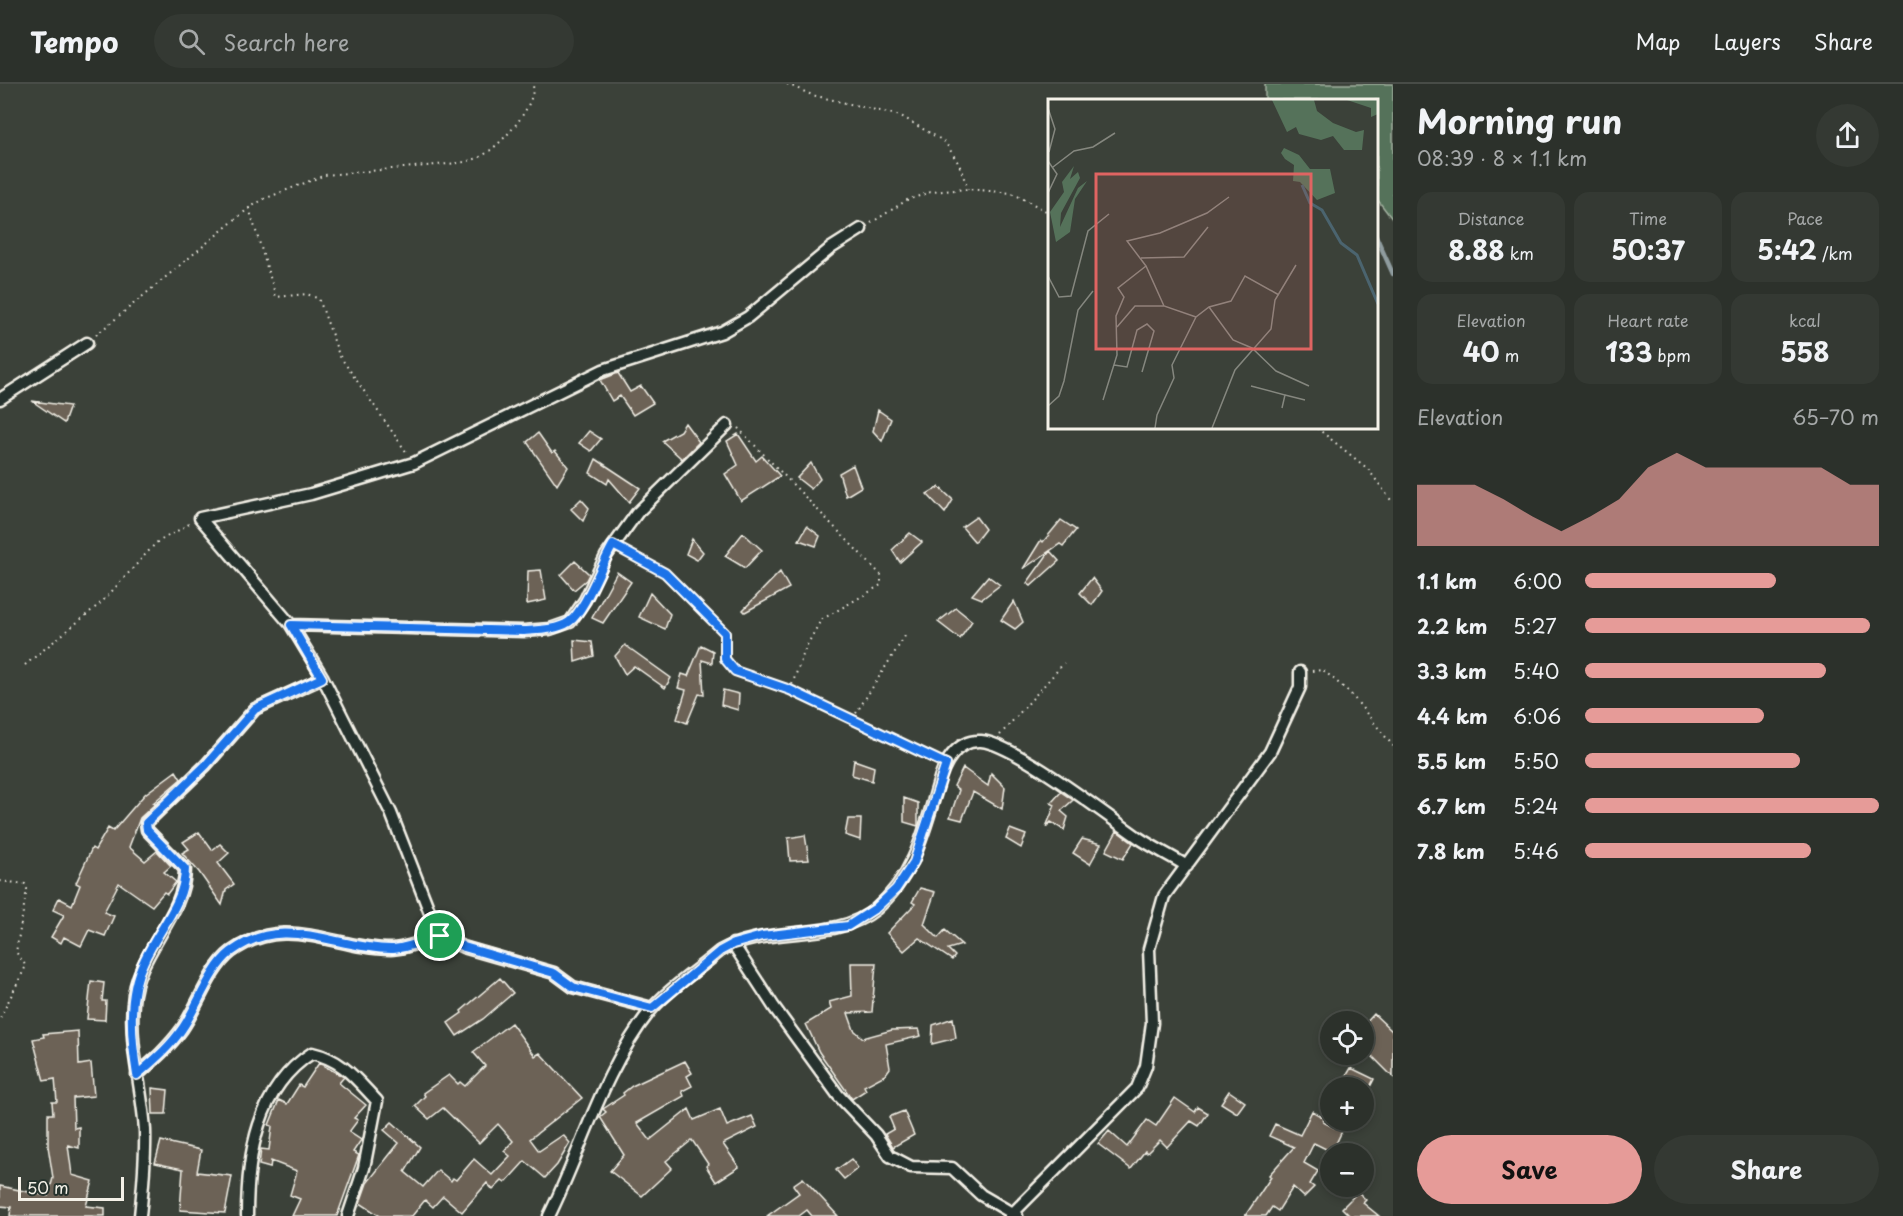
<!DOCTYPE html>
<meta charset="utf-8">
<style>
body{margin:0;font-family:"Playpen Sans",sans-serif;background:#343933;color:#f1f3f6;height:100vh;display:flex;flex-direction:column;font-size:22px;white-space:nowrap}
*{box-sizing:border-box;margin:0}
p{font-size:20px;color:#a6a9a9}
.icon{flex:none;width:33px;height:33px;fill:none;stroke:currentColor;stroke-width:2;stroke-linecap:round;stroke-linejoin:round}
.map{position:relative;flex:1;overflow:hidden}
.details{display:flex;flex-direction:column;background:#2c312b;width:510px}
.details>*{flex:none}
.tools{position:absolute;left:1320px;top:927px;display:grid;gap:12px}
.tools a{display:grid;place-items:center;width:54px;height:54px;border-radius:50%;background:#2c312b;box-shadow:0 3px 9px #0003,0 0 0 2px #484c47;font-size:30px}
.scale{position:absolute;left:18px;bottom:15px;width:106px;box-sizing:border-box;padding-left:6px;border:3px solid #f4f1e8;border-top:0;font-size:16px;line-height:21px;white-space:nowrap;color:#f4f1e8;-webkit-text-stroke:4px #26332d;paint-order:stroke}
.pin{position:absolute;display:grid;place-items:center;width:51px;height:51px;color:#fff;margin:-26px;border:3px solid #fff;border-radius:50%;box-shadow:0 2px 6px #0007}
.round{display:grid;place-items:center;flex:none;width:63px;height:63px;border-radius:32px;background:#343933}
.summary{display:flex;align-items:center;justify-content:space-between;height:102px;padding:0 24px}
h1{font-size:33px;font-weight:700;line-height:45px}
.figures{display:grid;grid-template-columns:repeat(3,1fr);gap:9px;height:102px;padding:6px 24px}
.figures div{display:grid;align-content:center;border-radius:15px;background:#343933;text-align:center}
.figures b{font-size:26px;font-weight:700}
.figures small{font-size:16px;font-weight:400}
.figures p{font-size:16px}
.chart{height:168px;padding:12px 24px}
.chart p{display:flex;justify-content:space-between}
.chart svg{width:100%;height:108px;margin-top:6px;fill:#e69b98;opacity:.7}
.action{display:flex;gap:12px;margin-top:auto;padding:12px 24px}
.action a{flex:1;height:69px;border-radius:36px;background:#e69b98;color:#111;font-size:24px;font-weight:700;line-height:69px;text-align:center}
.action a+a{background:#343933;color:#f1f3f6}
ul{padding:0 24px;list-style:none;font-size:20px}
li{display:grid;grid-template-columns:96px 72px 1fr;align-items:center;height:45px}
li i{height:15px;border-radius:8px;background:#e69b98}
header{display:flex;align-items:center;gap:36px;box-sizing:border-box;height:84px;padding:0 30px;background:#2c312b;border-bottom:2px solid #484c47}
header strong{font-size:28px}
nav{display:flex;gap:33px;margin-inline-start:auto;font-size:21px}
.search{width:420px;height:54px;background:#343933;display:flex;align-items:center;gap:15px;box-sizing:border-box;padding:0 21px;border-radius:33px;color:#a6a9a9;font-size:22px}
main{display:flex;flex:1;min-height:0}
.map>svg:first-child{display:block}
.green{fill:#55725a;stroke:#a4b2a1;stroke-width:1.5}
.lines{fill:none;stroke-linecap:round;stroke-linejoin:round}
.stream{stroke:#8f9c9f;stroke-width:4.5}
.building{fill:#6c6256;stroke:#f4f1e8;stroke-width:1.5}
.minor-casing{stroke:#f4f1e8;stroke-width:15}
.path{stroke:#f4f1e8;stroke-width:2;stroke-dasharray:1.5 4.5;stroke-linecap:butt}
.minor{stroke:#26332d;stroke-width:10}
.route-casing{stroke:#fff;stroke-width:12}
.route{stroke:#1a73e8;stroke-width:8}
.inset-river{fill:none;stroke:#4b646f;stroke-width:3}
.inset-road{fill:none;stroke:#85877f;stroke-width:1.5}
.view{fill:#df6462;fill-opacity:0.15;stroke:#df6462;stroke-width:3}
.inset-edge{fill:none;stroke:#f4f1e8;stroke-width:3}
</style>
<header>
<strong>Tempo</strong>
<div class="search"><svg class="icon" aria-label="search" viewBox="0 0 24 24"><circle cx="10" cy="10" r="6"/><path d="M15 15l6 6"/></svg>Search here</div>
<nav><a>Map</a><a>Layers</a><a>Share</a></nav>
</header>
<main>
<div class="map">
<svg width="1393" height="1132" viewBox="0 0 1393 1132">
<rect width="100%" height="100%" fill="#3b4139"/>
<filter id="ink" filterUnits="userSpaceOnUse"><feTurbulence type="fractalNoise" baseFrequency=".0167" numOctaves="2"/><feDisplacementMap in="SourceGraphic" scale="12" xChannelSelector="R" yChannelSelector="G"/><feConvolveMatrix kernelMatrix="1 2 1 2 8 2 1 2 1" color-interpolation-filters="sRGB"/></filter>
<g filter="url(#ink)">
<!-- green -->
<path class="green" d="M1265 0H1393V136L1377 115 1376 16H1265Z"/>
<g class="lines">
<!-- stream -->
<path class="stream" d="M1376 152 1393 190"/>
</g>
<!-- building -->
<path class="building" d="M618 289 630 308 641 302 653 319 633 331 620 312 612 317 600 296Z
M32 317 70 322 64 339Z
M878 326 891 335 882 357 873 347Z
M685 339 699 358 682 375 662 357 680 347Z
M589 347 601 355 591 367 579 359Z
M538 349 552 369 555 367 568 383 557 401 527 358Z
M738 350 756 377 762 372 780 392 741 417 725 390 738 381 727 357Z
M596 375 640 404 629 418 609 395 607 400 590 389Z
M811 379 820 395 811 405 797 394Z
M853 381 861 403 846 412 839 389Z
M939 403 953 416 945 429 927 410Z
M581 415 589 424 583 437 571 425Z
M976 433 985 445 975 458 962 443Z
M1061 436 1076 446 1063 462 1060 460 1023 485 1041 456 1043 458Z
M807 442 820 452 816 462 799 456Z
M743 449 762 466 745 484 725 472Z
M910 449 922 458 900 478 892 466Z
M692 455 703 468 697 476 686 470Z
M1050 467 1059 477 1031 502 1027 499Z
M575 477 589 490 586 496 574 506 561 491Z
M541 486 546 516 527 520 528 487Z
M617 488 631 498 603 539 592 534Z
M780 488 789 504 745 528 743 526Z
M988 492 1000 501 982 515 972 511Z
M1092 494 1102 507 1092 521 1080 509Z
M650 509 670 530 665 545 639 533Z
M1014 517 1023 538 1015 545 1001 536Z
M956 524 972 537 960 555 938 538Z
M574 556 592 558 594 572 575 578Z
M625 561 671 594 665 604 634 582 625 590 615 572Z
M701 561 713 567 712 579 702 576 704 611 699 610 687 639 677 635 686 606 678 604 682 590 688 592Z
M723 606 739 610 738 626 721 621Z
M854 676 874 683 872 697 852 691Z
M963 684 988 702 991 689 1005 703 1002 725 973 708 962 736 950 733 959 706 954 702Z
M176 687 181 695 153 719 155 720 140 734 129 763 145 777 157 767 171 782 164 788 176 798 167 810 164 808 152 822 119 799 104 828 114 832 105 852 89 846 81 862 64 853 61 859 51 853 64 831 53 826 59 814 72 821 80 801 76 799 92 764 95 766 108 744 113 747 145 710Z
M1061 708 1073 716 1061 727 1068 733 1064 746 1051 738 1046 743 1055 721 1051 719Z
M904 714 918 719V742L904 738Z
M848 735H861L860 756 845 751Z
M1010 745 1026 751 1021 764 1006 755Z
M1117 747 1133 759 1123 775 1106 767Z
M199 748 212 766 220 760 229 769 218 779 234 800 226 806 222 821 199 788 182 769 189 765 183 758Z
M805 751 809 776 790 777 788 754Z
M1082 755 1101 760 1090 780 1073 769Z
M920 804 935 808 924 840 938 854 945 846 962 861 948 865 955 872 952 876 919 854 904 867 887 849 915 820 912 818Z
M851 879H876L872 928 848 929 854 946 863 954 892 946 919 945 921 952 886 960 890 984 885 991 864 1002 866 1006 852 1015 819 968 806 940 831 925 829 918 852 912Z
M500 894 513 909 483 935 457 952 448 939 462 929 461 927Z
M91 897 104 899 102 917H106L105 936 87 935Z
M1374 930 1393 948V993L1364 964V941Z
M953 934 956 954 932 960 933 941Z
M511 939 535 972 540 969 582 1014 530 1055 539 1067 563 1051 570 1059 557 1081 545 1094 525 1077 505 1099 502 1097 493 1106 487 1099 462 1128 443 1112 433 1123 425 1116 412 1132H380L360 1119 367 1099 399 1059 384 1046 392 1038 420 1063 405 1088 423 1103 438 1086 451 1097 453 1094 456 1096 474 1075 492 1091 510 1072 504 1067 513 1057 498 1040 479 1059 443 1024 429 1035 415 1022 425 1012 423 1009 449 991 458 1000 460 998 465 1002 485 982 473 968Z
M78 947 79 981 91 979 94 1012 73 1014 74 1044 79 1043V1064L68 1061 72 1091 93 1097 86 1122 105 1124V1132H10L11 1123 0 1122V1102L48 1112 53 1094 48 1062V1030H53L52 1018H57L55 995 44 997 33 955 44 953 43 950Z
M685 977 692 989 687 992 692 1002 682 1007 684 1012 637 1039 650 1056 689 1025 694 1036 720 1025 727 1042 752 1032 757 1043 723 1060 739 1083 716 1098 706 1082 708 1080 692 1056 666 1077 672 1084 642 1112 610 1087 624 1071 600 1033 606 1028 603 1025 624 1011 623 1009 632 1002Z
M319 979 344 993 339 999 366 1021 354 1034 358 1036 349 1048 361 1056 353 1068 359 1071 337 1132H292L300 1115 290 1111 297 1087 271 1077 270 1084 259 1081 261 1065 269 1066 272 1042 269 1041 279 1016 287 1020 299 1001 303 1003Z
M1351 984 1374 995 1368 1007 1344 996Z
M152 1004 168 1006 166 1030H153Z
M1229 1007 1245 1018 1237 1029 1221 1019Z
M1175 1014 1195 1028 1198 1023 1208 1029 1199 1042 1191 1037 1167 1063 1160 1056 1147 1069 1145 1067 1131 1085 1098 1060 1109 1047 1127 1063 1147 1036 1156 1042Z
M904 1027 914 1051 893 1063 885 1050 894 1045 889 1033Z
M1312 1027 1324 1034 1323 1038 1342 1047 1332 1068 1314 1059 1304 1079 1318 1087 1310 1100 1314 1103 1304 1113 1293 1103 1278 1127 1272 1123 1266 1132H1245L1271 1093 1269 1091 1294 1063 1269 1052 1275 1040 1300 1051Z
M161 1057 201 1066 197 1088 232 1092 225 1129 180 1126 183 1085 155 1079Z
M851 1075 858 1084 844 1095 836 1086Z
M803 1094 838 1132H812L807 1126 799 1132H767L799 1109 793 1101Z
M1358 1108 1366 1116 1363 1119 1379 1132H1350L1342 1124Z"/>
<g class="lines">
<defs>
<path id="minor" d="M0 315 87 259
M291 541 524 547 550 545 570 538 585 516 606 472 637 429 727 341
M733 860 774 923 838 1011 876 1051 890 1072 911 1083 952 1084 981 1111 1017 1132
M652 924 573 903 554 889 463 863 439 852 391 729 323 594 291 541 200 434 311 410 414 379 603 286 722 248 748 233 831 164 861 145
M137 991C153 977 169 963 182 945 197 924 210 884 231 868 285 828 334 865 391 865 406 865 425 856 439 852
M140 1132C143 1103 146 1074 145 1046 142 1003 129 962 133 919 136 869 185 832 185 785L147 746 146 739 206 681 255 625 323 594
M247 1132C247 1072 257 1004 312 969 343 976 356 995 377 1017L364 1084 348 1132
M549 1132C583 1063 602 988 650 927 667 906 699 885 720 867 769 840 834 859 876 825 914 792 924 748 938 701 943 681 956 655 981 657 1015 660 1107 732 1139 754 1154 764 1171 772 1187 782
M1010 1132 1137 1004 1146 982 1152 939 1149 865 1164 812 1270 668 1300 603V588"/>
</defs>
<!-- minor casing -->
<use href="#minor" class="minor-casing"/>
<!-- path -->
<path class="path" d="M787 0 812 11 901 32 945 58 959 80 968 105
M249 124 276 213 307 210 319 215 339 271 407 369
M871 139 907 116 931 108 968 105 1012 109 1050 129
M96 251 249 124 264 115 325 91 459 79C465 78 472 76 478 74 499 64 536 24 533 0
M738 344 881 491V501L821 536 806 563 790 606
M1317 344 1368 385 1393 419
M625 467 665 489 725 549V575L735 587 790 606 853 634
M905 552 853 634 935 674
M25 581 102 518 156 459 189 440
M1312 587 1323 586 1350 609 1393 662
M1000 651 1064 579
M0 797 25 800 27 805 16 868 26 882 0 934"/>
<!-- minor -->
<use href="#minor" class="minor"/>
</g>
</g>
<g class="lines" filter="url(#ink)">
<defs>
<path id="route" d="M613 461 665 489 725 549V575L735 587 790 606 946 680 914 778 896 805 876 824 848 842 762 852 733 860 720 867 652 924 573 903 554 889 464 863 440 852C425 856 406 865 391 865 334 865 284 828 231 868 210 884 197 924 182 945 170 963 153 977 137 991 131 954 127 911 144 877 158 846 185 819 185 785L147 746 146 739 206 681 255 625 322 594 291 541 524 547C538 546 557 546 569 538 585 527 602 479 613 461Z"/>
</defs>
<!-- route casing -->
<use href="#route" class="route-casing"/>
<!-- route -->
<use href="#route" class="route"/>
</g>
<!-- overview -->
<g transform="translate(1048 15)">
<rect width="330" height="330" fill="#3b4139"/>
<path d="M224 1H266L269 12 285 24 308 33 316 31 314 51H296L285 37 273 41 251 35 248 28 239 33ZM299 1H330V15L323 18V9ZM236 49 251 56 262 70H282L287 94 269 101 252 83 245 82 246 66 237 60 233 54ZM26 67 22 80 30 73 32 79 13 114 12 128 30 89 39 82 27 100 22 133 8 143 2 113 16 93 14 83Z" fill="#55725a"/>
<path class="inset-river" d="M254 86 262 104 274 111 293 144 309 156 330 205"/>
<path class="inset-road" d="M0 9 7 30 1 53M0 62 9 75 0 94M5 68 26 52 45 48 67 34M93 159 136 158 160 128M0 177 11 198 23 197 40 132 61 115M161 208 185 241 204 249 228 272 261 287M148 218 116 207 98 167 79 142 112 134 159 114 181 98M69 228 87 207H116M66 266 79 268 89 231 99 225 106 232 94 273M203 287 237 296 234 309M237 296 257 301M55 301 69 256 68 217 76 198 70 189 98 167M0 307 11 297 16 282 30 211 45 192M107 329 109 316 126 279 124 266 148 218 161 208 183 202 197 177 231 196M164 329 187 271 223 230 227 201 248 166"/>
<path class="view" d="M48 75H263V250H48Z"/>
<rect width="330" height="330" class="inset-edge"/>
</g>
</svg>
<div class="tools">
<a><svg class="icon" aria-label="locate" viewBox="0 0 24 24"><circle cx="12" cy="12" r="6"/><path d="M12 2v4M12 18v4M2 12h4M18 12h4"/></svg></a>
<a>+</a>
<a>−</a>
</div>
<div class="scale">50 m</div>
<div class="pin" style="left:440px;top:852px;background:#1e9e55"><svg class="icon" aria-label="arrive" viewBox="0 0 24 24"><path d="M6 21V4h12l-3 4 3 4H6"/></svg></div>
</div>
<section class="details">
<div class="summary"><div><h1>Morning run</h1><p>08:39 · 8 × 1.1 km</p></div><a class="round"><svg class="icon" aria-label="share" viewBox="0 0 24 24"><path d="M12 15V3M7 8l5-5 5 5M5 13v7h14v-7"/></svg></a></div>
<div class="figures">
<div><p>Distance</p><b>8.88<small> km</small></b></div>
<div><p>Time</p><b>50:37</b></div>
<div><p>Pace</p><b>5:42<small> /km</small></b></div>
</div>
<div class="figures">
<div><p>Elevation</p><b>40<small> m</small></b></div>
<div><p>Heart rate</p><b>133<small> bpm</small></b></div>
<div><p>kcal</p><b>558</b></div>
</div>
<div class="chart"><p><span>Elevation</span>65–70 m</p>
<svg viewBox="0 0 160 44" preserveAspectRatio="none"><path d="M0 44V19L10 19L20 19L30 25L40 32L50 38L60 32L70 25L80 12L90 6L100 12L110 12L120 12L130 12L140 12L150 19L160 19V44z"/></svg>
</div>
<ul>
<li><b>1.1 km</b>6:00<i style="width:65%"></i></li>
<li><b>2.2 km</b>5:27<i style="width:97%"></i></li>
<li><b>3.3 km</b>5:40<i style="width:82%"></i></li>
<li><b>4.4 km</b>6:06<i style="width:61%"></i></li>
<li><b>5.5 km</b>5:50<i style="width:73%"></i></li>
<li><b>6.7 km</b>5:24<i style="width:100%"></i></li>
<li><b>7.8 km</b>5:46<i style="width:77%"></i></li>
</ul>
<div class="action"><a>Save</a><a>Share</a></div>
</section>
</main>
